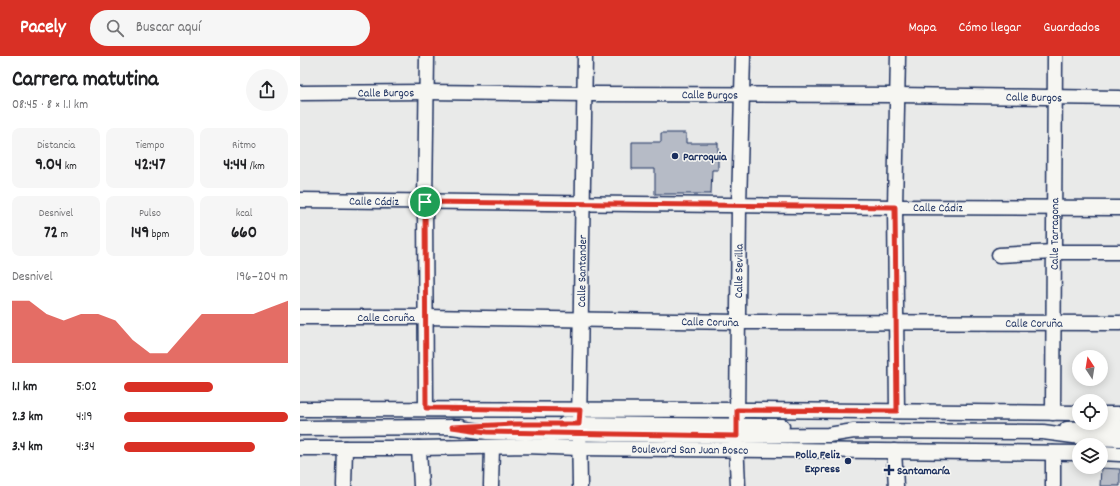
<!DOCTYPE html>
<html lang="es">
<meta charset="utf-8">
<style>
body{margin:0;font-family:Dekko,sans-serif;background:#f6f6f6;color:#202124;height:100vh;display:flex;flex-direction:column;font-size:15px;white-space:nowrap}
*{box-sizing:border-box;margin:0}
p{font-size:13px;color:#757577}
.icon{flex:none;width:22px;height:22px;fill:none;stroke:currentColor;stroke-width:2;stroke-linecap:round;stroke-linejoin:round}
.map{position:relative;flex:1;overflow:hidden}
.details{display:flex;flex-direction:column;background:#fff;width:300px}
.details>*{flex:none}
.needle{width:26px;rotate:348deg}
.controls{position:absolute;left:772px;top:294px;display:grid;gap:8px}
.controls a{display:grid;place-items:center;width:36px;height:36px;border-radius:50%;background:#fff;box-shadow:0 2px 10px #0003;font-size:20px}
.pin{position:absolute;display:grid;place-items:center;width:34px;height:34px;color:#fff;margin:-17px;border:2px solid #fff;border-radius:50%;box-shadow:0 1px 4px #0007}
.round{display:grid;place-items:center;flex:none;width:42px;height:42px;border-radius:21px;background:#f6f6f6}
.head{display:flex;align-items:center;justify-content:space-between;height:68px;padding:0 12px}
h1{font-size:22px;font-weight:800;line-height:30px}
.stats{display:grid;grid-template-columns:repeat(3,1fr);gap:6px;height:68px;padding:4px 12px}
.stats div{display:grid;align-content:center;border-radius:8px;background:#f6f6f6;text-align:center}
.stats b{font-size:17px;font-weight:800}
.stats small{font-size:11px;font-weight:400}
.stats p{font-size:11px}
.chart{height:112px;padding:8px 12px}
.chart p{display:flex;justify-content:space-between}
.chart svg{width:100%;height:72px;margin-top:4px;fill:#d93025;opacity:.7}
ul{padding:0 12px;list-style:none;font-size:13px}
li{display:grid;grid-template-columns:64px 48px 1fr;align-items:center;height:30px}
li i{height:10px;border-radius:5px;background:#d93025}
header{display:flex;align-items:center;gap:24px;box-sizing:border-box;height:56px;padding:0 20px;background:#d93025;color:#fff}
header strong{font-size:19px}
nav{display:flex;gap:22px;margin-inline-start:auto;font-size:14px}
.search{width:280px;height:36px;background:#f6f6f6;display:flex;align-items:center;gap:10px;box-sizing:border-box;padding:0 14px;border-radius:22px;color:#757577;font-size:15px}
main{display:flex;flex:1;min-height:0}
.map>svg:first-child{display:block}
.building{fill:#b6bbc6;stroke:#1b2f5e}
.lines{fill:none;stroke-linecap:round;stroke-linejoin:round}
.minor-casing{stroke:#1b2f5e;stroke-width:17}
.minor{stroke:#f6f6f2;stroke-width:14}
.route-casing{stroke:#fff;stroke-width:8}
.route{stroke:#d93025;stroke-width:5}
.poi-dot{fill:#1b2f5e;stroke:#f6f6f2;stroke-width:1.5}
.labels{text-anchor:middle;stroke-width:3;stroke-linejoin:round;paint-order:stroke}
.street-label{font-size:12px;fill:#1b2f5e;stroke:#f6f6f2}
.poi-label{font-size:12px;font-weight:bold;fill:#1b2f5e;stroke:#f6f6f2;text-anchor:start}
</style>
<header>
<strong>Pacely</strong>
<div class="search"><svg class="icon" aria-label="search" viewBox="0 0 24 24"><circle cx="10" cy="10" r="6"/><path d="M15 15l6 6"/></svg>Buscar aquí</div>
<nav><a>Mapa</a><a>Cómo llegar</a><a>Guardados</a></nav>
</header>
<main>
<section class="details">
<div class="head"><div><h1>Carrera matutina</h1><p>08:45 · 8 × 1.1 km</p></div><a class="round"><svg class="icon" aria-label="share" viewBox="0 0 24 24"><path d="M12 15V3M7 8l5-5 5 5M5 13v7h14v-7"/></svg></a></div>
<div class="stats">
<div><p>Distancia</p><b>9.04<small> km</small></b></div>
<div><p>Tiempo</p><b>42:47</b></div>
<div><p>Ritmo</p><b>4:44<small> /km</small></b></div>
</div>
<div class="stats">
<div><p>Desnivel</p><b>72<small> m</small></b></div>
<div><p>Pulso</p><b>149<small> bpm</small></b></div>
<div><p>kcal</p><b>660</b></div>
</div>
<div class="chart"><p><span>Desnivel</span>196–204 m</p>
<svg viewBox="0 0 160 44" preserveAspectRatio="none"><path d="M0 44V6L10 6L20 14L30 18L40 14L50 14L60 18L70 30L80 38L90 38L100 26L110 14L120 14L130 14L140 14L150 10L160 6V44z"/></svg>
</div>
<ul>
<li><b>1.1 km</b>5:02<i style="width:54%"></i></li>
<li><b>2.3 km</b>4:19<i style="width:100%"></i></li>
<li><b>3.4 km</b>4:34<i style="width:80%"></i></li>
</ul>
</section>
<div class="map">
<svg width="820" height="430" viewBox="0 0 820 430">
<rect width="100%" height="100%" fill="#e9eae9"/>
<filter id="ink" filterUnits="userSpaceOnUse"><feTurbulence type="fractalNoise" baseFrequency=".025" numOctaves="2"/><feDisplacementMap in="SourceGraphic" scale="8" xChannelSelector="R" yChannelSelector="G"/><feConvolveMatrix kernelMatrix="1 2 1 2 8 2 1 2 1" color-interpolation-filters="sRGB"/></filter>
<g filter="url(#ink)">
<!-- building -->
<path class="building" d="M361 77H386V87H418V114H412L411 138H355V113H332V86H361Z
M801 412 820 413V430H800Z"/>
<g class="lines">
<defs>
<g id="minor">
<path id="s1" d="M0 37 126 36 285 38 597 39 820 42"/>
<path id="s2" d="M0 144 595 151 820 152"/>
<path d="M699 199 754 196H820"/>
<path id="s3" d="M0 261H125L438 266 820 267"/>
<path d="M126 352 125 146 127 0"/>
<path d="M0 353 454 354 779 357"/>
<path d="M597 355 595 151 598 0"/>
<path id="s4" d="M753 357 755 0"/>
<path d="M801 358H820"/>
<path id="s5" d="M437 362 439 149 443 0"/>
<path d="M265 368 482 370"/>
<path d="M152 371 187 376 437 380 528 379 554 375 743 376 789 382 820 383"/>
<path d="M0 372 161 371"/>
<path d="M767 373 820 371"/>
<path d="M436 384 438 430"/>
<path id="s6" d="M0 392H119L226 390 279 392 779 397"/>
<path d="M119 392 121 430"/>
<path d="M594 395 596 430"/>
<path d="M753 397V430"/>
<path d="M801 397 820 398"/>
<path d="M44 430 45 392"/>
<path d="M191 430 192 391"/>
<path id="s7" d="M280 430 279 368 285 0"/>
</g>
</defs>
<!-- minor casing -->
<use href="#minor" class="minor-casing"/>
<!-- minor -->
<use href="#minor" class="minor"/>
</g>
</g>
<g class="lines" filter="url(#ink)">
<defs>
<path id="route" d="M125 146 595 151 597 355 437 354V380L187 376 152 371 214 368H279L280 354 126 352Z"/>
</defs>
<!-- route casing -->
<use href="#route" class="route-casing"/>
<!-- route -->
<use href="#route" class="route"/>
</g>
<!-- markers -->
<g class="poi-dot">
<circle cx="375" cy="100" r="4"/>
<circle cx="548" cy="405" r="4"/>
<path d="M587 408h4v4h4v4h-4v4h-4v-4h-4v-4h4z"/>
</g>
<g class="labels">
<!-- street labels -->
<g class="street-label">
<text dy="4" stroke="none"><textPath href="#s1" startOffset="86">Calle Burgos</textPath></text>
<text dy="4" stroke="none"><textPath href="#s1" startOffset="410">Calle Burgos</textPath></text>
<text dy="4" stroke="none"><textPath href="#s1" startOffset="734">Calle Burgos</textPath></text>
<text dy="4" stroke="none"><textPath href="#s2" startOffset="74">Calle Cádiz</textPath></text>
<text dy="4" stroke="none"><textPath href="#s2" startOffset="638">Calle Cádiz</textPath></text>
<text dy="4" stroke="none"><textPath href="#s4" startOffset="179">Calle Tarragona</textPath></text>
<text dy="4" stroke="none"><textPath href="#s7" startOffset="215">Calle Santander</textPath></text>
<text dy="4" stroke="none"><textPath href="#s5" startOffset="147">Calle Sevilla</textPath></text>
<text dy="4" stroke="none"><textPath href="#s3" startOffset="86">Calle Coruña</textPath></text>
<text dy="4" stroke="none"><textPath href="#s3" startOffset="410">Calle Coruña</textPath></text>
<text dy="4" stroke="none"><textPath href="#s3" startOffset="734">Calle Coruña</textPath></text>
<text dy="4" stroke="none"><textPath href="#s6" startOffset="390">Boulevard San Juan Bosco</textPath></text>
</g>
<!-- poi labels -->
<g class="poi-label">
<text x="383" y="104">Parroquia</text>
<text x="540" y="402" text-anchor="end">Pollo Feliz<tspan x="540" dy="14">Express</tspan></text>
<text x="597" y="418">Santamaría</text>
</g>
</g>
</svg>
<div class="controls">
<a><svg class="needle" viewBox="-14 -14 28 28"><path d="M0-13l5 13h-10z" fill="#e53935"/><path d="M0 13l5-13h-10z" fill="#757577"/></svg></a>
<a><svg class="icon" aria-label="locate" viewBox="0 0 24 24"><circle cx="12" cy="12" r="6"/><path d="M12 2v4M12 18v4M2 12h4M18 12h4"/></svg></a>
<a><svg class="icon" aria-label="layers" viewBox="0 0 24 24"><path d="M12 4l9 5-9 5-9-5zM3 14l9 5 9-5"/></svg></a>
</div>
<div class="pin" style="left:125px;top:146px;background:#1e9e55"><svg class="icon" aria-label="arrive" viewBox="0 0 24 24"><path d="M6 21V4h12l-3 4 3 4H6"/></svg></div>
</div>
</main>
